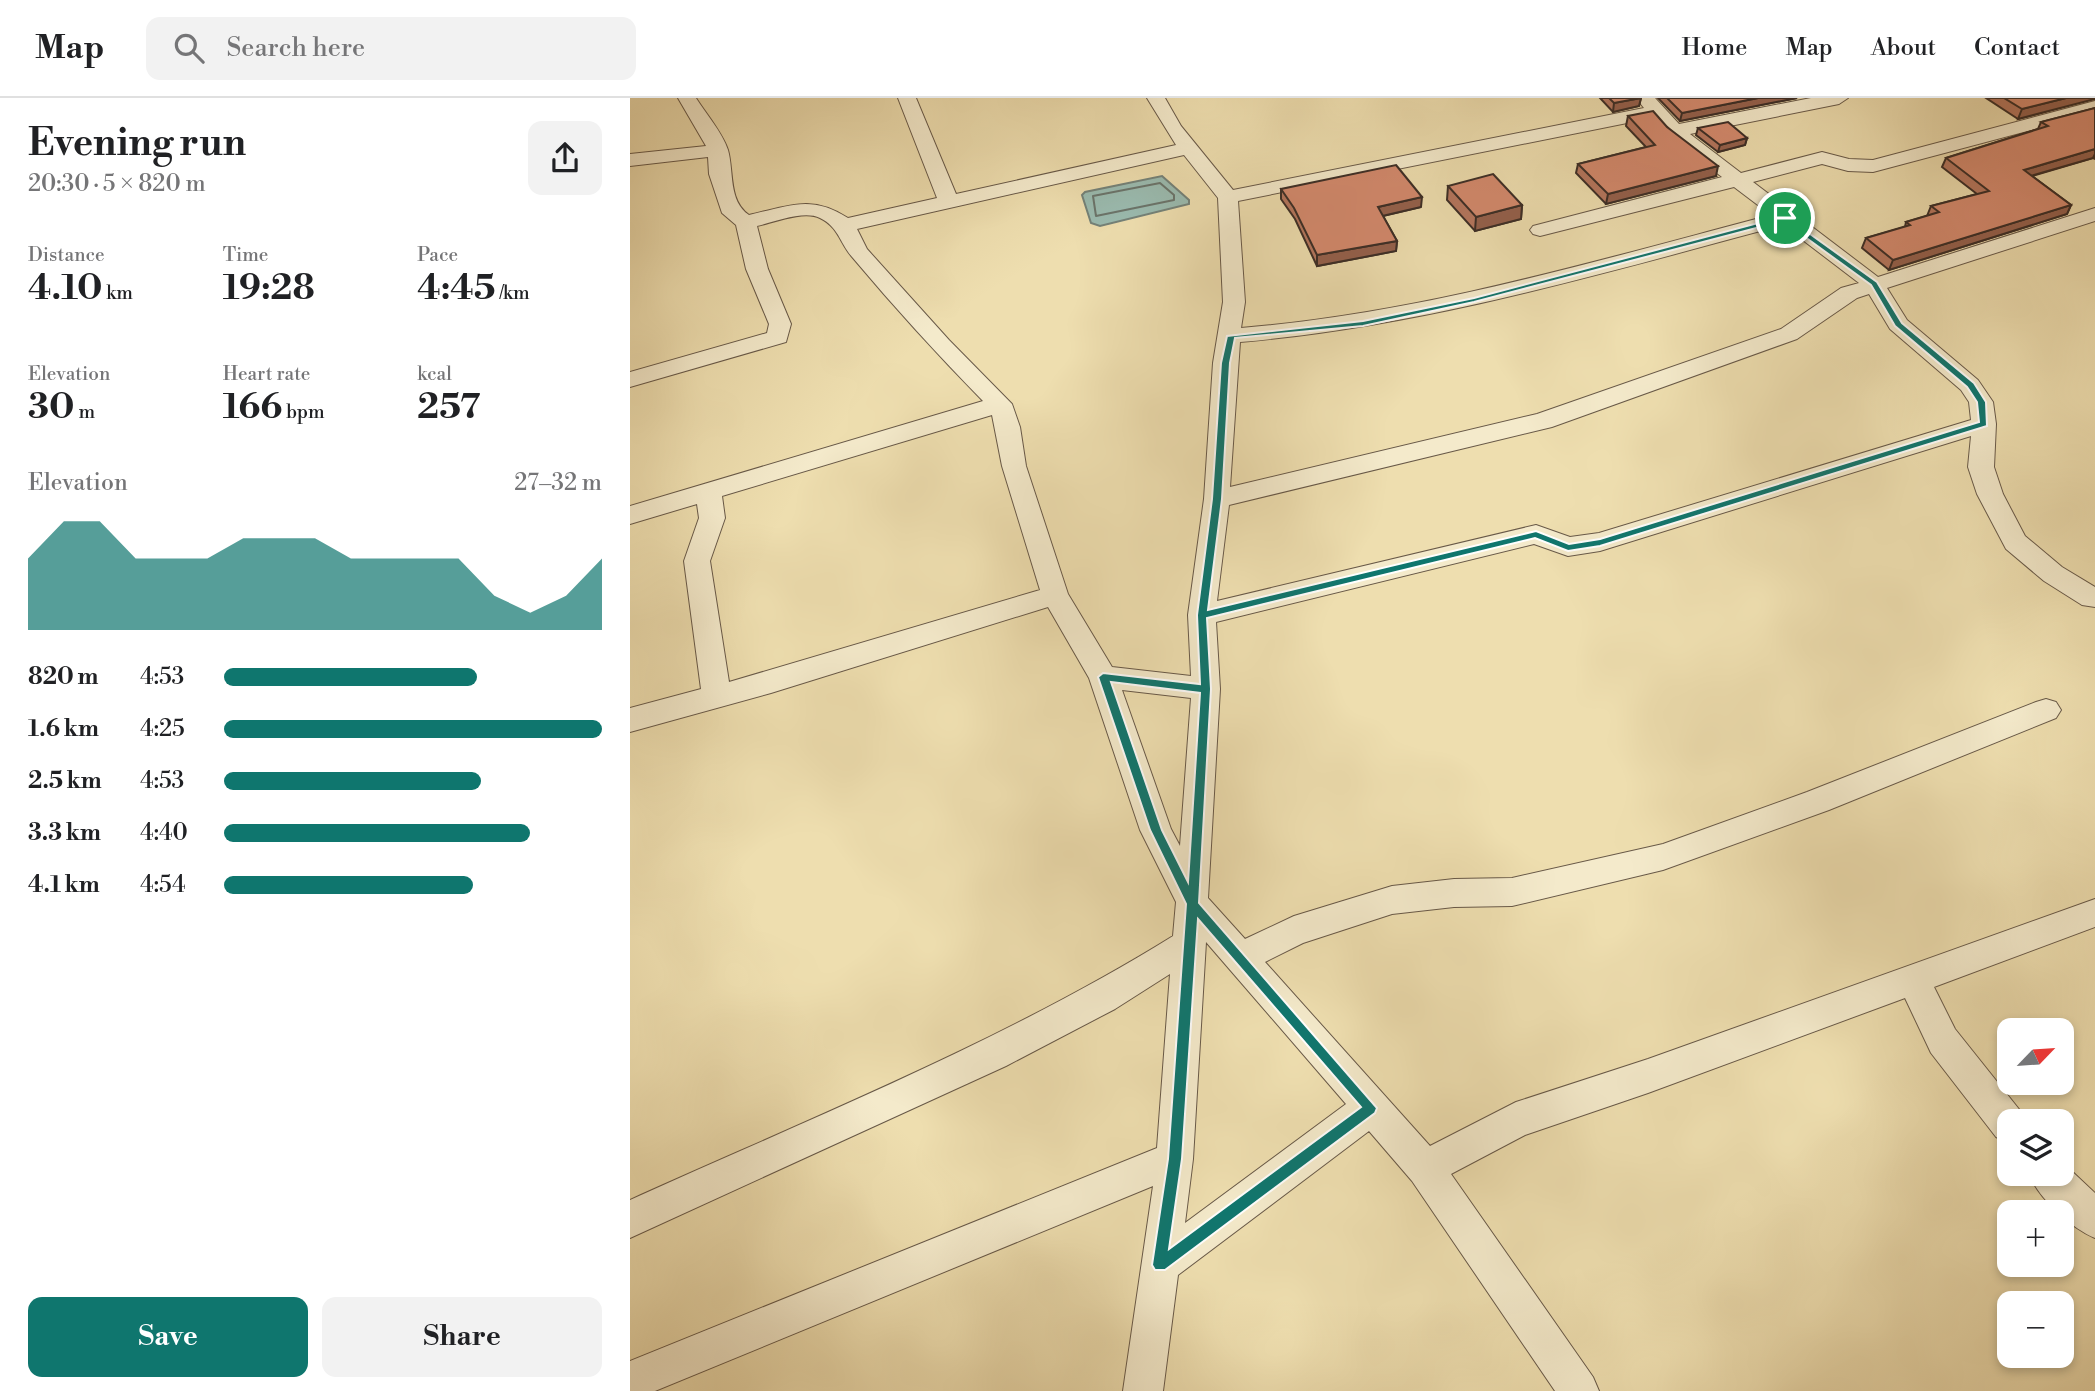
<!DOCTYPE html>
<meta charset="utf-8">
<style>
body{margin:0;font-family:"Libre Bodoni",serif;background:#f2f2f2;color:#202124;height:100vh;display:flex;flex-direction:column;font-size:26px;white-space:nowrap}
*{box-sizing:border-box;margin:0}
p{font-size:23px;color:#757577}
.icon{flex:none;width:38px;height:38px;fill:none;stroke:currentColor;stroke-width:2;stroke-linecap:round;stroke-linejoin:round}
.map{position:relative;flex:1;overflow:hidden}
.sheet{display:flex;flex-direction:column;background:#fff;width:630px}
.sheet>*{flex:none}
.needle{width:46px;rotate:65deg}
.controls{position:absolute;left:1367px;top:920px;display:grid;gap:14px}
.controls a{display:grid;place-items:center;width:77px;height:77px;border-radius:14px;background:#fff;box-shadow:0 4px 10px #0003;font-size:35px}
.pin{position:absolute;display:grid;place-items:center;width:60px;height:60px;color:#fff;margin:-30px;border:4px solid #fff;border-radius:50%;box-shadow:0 2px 7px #0007}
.round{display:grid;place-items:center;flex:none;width:74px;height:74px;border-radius:14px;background:#f2f2f2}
.head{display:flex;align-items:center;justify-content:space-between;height:119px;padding:0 28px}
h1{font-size:38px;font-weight:700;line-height:52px}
.figures{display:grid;grid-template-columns:repeat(3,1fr);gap:10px;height:119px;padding:7px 28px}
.figures div{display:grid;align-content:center}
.figures b{font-size:35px;font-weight:700}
.figures small{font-size:19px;font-weight:400}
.figures p{font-size:19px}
.chart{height:196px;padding:14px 28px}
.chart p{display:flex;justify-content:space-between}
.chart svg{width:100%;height:126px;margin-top:7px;fill:#0f766e;opacity:.7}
.button{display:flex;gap:14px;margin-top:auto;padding:14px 28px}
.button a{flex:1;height:80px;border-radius:14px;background:#0f766e;color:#fff;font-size:28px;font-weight:700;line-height:80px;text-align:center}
.button a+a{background:#f2f2f2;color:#202124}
ul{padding:0 28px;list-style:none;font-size:23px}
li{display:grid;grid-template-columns:112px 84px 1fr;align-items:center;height:52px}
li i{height:18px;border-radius:9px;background:#0f766e}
header{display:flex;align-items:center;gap:42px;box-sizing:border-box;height:98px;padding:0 35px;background:#fff;border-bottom:2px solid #e0e0e0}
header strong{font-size:33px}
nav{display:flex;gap:38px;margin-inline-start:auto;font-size:24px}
.search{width:490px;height:63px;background:#f2f2f2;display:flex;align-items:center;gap:18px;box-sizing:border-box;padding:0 24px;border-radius:14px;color:#757577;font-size:26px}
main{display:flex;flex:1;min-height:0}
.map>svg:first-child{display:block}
.water{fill:#9abbb0;stroke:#748279;stroke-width:2}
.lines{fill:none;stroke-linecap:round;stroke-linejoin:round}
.shore{stroke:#6a746b;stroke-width:2}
.street-casing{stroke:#685948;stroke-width:2}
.street{fill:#f4eacb;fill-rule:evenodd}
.wall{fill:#b5765e;stroke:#3b2d26;stroke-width:2}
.shaded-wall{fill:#94604c;stroke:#3b2d26;stroke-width:2}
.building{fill:#d3896d;stroke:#3b2d26;stroke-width:2}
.route{fill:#0f766e;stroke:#fff;stroke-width:2;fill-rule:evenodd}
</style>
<header>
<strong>Map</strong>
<div class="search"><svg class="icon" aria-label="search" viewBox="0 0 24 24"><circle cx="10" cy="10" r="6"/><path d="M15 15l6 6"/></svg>Search here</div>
<nav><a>Home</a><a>Map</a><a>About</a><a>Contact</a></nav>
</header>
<main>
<section class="sheet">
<div class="head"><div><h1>Evening run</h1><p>20:30 · 5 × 820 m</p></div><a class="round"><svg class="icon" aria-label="share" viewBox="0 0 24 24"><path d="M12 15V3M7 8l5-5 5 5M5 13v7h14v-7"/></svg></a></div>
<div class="figures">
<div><p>Distance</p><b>4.10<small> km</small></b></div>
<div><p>Time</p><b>19:28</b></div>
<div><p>Pace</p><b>4:45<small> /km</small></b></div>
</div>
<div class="figures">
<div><p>Elevation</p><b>30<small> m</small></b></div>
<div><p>Heart rate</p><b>166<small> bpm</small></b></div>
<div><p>kcal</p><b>257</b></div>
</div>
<div class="chart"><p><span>Elevation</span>27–32 m</p>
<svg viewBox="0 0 160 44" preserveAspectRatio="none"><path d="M0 44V19L10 6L20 6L30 19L40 19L50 19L60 12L70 12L80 12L90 19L100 19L110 19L120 19L130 32L140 38L150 32L160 19V44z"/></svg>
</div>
<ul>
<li><b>820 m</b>4:53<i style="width:67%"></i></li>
<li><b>1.6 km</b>4:25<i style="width:100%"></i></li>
<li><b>2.5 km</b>4:53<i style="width:68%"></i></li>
<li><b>3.3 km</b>4:40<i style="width:81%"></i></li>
<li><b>4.1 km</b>4:54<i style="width:66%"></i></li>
</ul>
<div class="button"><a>Save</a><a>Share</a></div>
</section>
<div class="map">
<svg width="1465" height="1293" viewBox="0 0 1465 1293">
<rect width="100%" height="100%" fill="#eedeaf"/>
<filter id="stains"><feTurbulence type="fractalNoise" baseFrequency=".00286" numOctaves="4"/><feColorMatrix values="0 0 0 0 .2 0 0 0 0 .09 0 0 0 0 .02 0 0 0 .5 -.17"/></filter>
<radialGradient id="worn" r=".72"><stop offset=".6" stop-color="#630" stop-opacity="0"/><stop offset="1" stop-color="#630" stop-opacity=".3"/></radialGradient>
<!-- water -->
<path class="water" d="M532 78 559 102V106L470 128 461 125 452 97 455 94Z"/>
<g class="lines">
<!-- shore -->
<path class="shore" d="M530 85 544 97V102L466 118 463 98Z"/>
<defs>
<path id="street" d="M48 0H66C76 16 92 34 98 52 104 73 98 103 119 117 159 108 181 96 218 120L307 100 268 0H286L326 96 546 47 517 0H535L551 28 603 92 1014 10 1006 0H1025L1049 26 1181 0H1218L1209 6 1060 36 1111 75 1192 54 1219 61 1243 62 1465 3V15L1243 74 1218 73 1192 66 1123 84 1248 179 1465 110V123L1257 190 1277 222 1348 282 1363 304 1366 326 1364 369 1373 396 1395 438 1432 469 1465 489V509L1452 507 1414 483 1376 451 1347 396 1338 369 1341 338 970 453 938 458 904 446 586 524 590 591 578 800 615 841 664 818 762 788 824 781 882 780 1033 746 1177 694 1406 604 1416 601 1426 604 1431 612 1426 620 1199 712 1033 772 882 808 824 809 762 816 673 845 635 864 800 1048 886 1004 1018 961 1465 801V829L1304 889 1325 931 1392 1015 1396 1024H1379V1045L1366 1039 1301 955 1275 900 1018 995 895 1037 821 1076 963 1279 969 1293H925L782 1083 739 1033 548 1177 533 1293H493L523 1088 25 1293H0V1263L527 1050 540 876 485 911 376 968 0 1140V1102C184 1019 372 944 543 838L546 804 510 732 459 580 418 509 141 595 0 634V610L71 591 54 463 69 420 67 406 0 426V408L353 303C308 257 265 210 223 160 210 146 209 129 190 120 174 112 144 124 127 128L138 171 161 226 156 244 0 289V274L137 235 139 226 116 171 106 127 92 115 79 76 78 59 0 68V56L76 48ZM1022 20 1037 37 1092 79 903 128 900 132 903 136 910 138 1104 89 1141 117C966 163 793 215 611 230L615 204 608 103ZM554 57 588 100 593 204 583 265 574 401 558 517 561 578 482 569 438 496 396 368 390 329 382 306 319 242 237 151 227 131ZM1153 127 1229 185 1211 190 1151 231 907 316 600 389 610 244C796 228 973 175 1153 127ZM1239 196 1260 231 1331 292 1339 304 1341 322 969 435 940 439 906 427 587 503 599 407 922 329 1167 241 1227 200ZM362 317 372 368 410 492 99 584 80 463 95 420 92 398ZM492 592 561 600 550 748 541 731ZM576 844 716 1006 555 1125 563 1061Z
M1432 1064 1465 1095V1140C1441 1130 1409 1101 1399 1076H1432Z"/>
</defs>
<!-- street casing -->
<use href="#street" class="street-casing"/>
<!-- street -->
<use href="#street" class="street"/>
</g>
<!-- wall -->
<path class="wall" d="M970 0H1011L1009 8 983 14Z
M1028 0H1167L1050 23Z
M1356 0H1465L1388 21Z
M1465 10V61L1463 60 1402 78 1441 107 1437 116 1259 172 1232 150 1236 140 1275 129 1276 124 1297 118 1301 108 1347 96 1312 69 1316 60 1408 31 1411 24Z
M998 18 1037 29 1086 78 976 106 946 75 948 66 1016 49 996 28Z
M1068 30 1117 40 1115 47 1088 54 1066 37Z
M818 88 892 107 891 121 845 133 817 102Z
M651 91 791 109 753 118 767 143 766 153 687 168 665 121 651 101Z"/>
<!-- shaded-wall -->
<path class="shaded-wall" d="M1011 0 1009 8 983 14 984 5Z
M1128 0H1167L1050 23 1052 15Z
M1436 0H1465V1L1388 21 1392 11Z
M1117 40 1115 47 1088 54 1090 47Z
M1465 51V56L1463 60 1390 81 1394 72Z
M1088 68 1086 78 976 106 978 96Z
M792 99 791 109 748 119V109Z
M892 107 891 121 845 133 846 119Z
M1441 107 1437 116 1259 172 1263 162Z
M767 143 766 153 687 168V157Z"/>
<!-- building -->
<path class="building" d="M979 0H1011L984 5Z
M1037 0H1128L1052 15Z
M1374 0H1436L1392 11Z
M1465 10V51L1394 72 1441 107 1263 162 1236 140 1280 127 1276 124 1309 114 1301 108 1359 93 1316 60 1418 28 1411 24Z
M1023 13 1037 29 1088 68 978 96 948 66 1025 47 998 18Z
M1098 24 1117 40 1090 47 1068 30Z
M766 67 792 99 748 109 767 143 687 157 664 110 651 91Z
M863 76 892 107 846 119 818 88Z"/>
<!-- route -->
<path class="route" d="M1155 118 1247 184 1272 225 1344 285 1356 304 1357 328 970 448 938 453 905 440 577 520 581 591 569 805 747 1010 745 1015 535 1172H525L522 1167 538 1061 556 806 520 732 468 579 473 575 570 586 567 517 582 401 591 265 597 238 733 223 844 200ZM1153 123 1241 187 1265 228 1337 289 1347 304 1349 324 970 441 939 446 906 433 578 512 592 401 600 265 605 240 733 228 844 204ZM481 584 570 595 558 784 532 732ZM568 821 731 1009 539 1151 552 1061Z"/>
<rect width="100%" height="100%" filter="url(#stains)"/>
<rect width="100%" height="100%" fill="url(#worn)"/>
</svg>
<div class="controls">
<a><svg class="needle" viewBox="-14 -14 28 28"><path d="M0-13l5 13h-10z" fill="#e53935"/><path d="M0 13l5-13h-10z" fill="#757577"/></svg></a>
<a><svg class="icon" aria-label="layers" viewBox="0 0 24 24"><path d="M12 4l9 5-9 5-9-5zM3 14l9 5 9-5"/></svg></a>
<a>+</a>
<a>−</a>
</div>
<div class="pin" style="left:1155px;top:120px;background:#1e9e55"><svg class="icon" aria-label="arrive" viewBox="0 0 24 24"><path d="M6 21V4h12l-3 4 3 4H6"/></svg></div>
</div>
</main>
